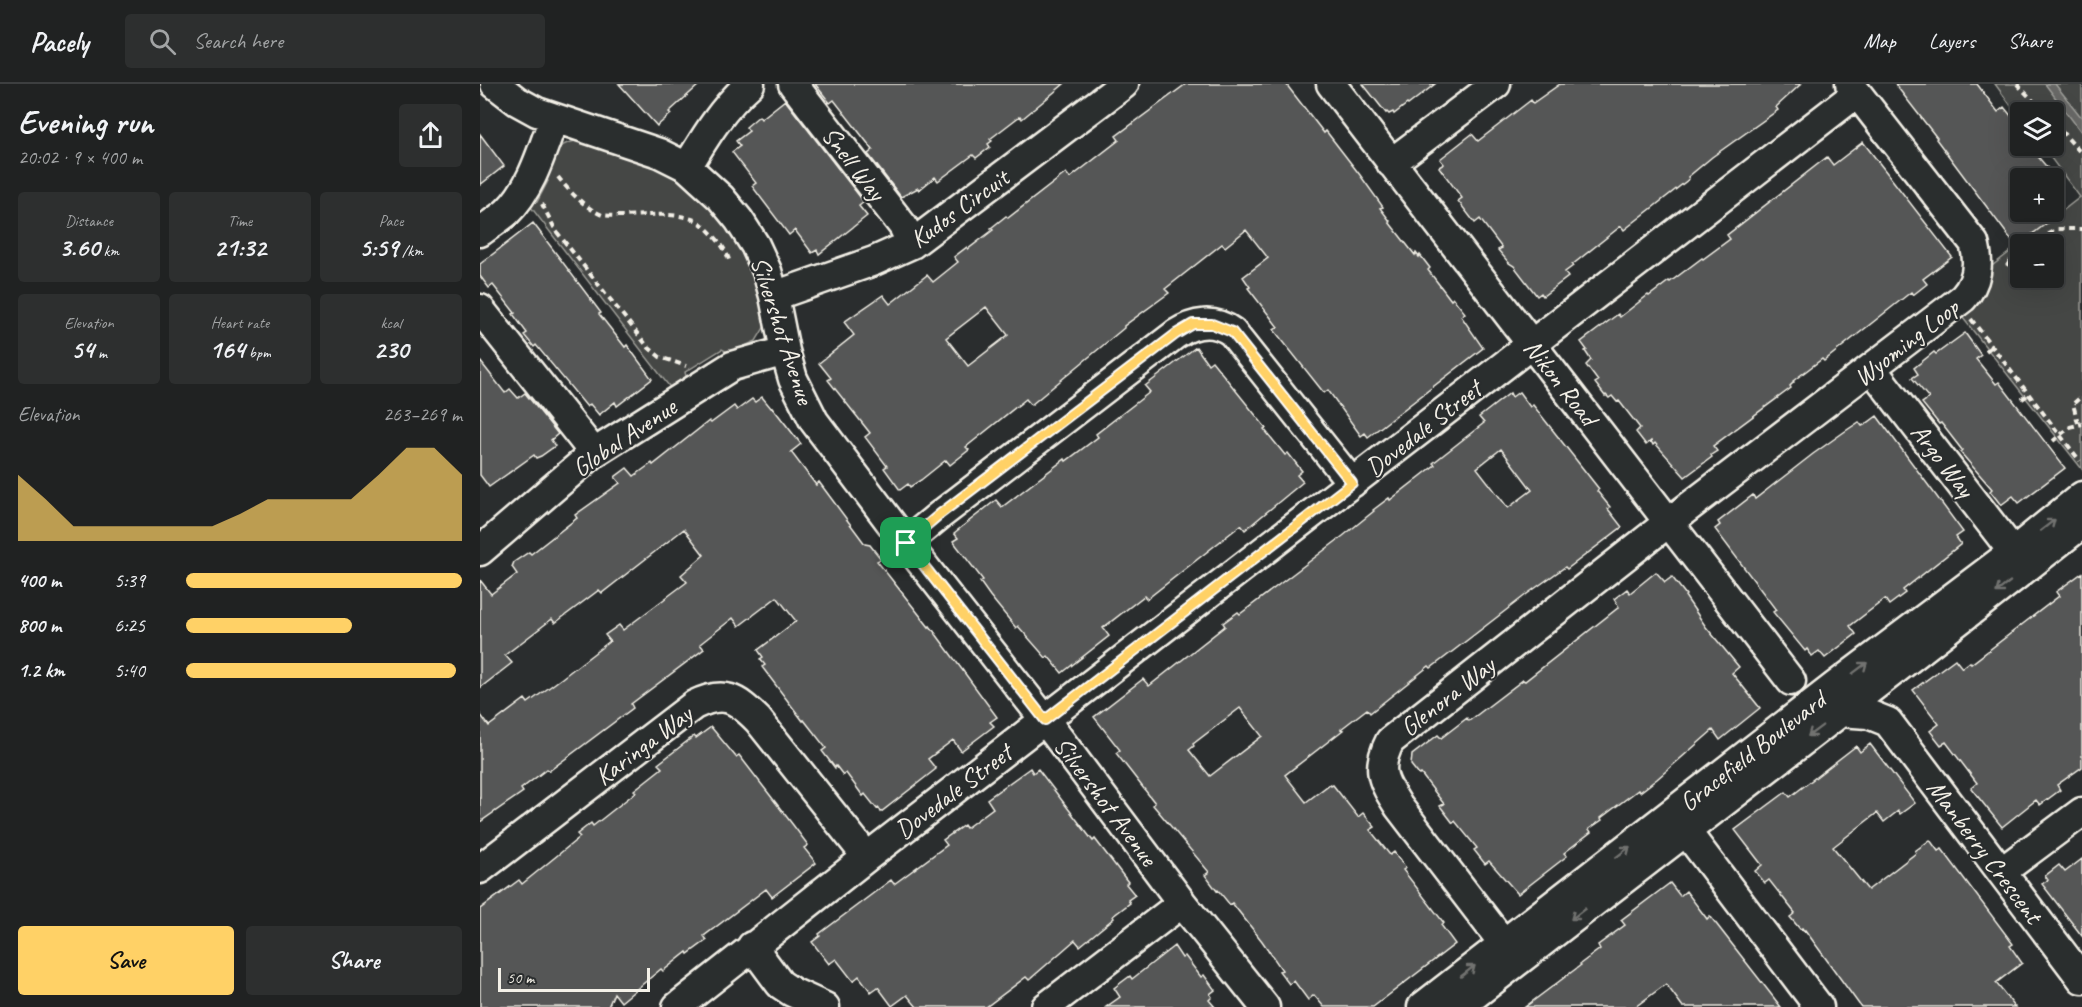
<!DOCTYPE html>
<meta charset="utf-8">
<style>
body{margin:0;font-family:Caveat,sans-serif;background:#2d2f2f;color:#f1f3f6;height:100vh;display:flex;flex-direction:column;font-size:22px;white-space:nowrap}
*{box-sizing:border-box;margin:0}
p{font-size:20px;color:#a2a4a5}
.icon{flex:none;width:33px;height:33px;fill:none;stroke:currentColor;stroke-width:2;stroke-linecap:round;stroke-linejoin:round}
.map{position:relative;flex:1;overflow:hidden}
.details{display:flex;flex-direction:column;background:#202222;width:480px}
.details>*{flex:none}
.buttons{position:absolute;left:1530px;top:18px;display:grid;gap:12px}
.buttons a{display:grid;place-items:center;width:54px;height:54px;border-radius:6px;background:#202222;box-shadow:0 6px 24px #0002,0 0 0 2px #3d3f40;font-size:30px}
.scale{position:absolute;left:18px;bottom:15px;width:152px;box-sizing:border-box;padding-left:6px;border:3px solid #f4f1e8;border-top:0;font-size:16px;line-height:21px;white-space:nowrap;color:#f4f1e8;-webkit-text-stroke:4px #2a2d2e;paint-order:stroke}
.pin{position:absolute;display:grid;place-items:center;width:51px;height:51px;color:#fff;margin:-26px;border-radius:12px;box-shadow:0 3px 9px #0006}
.round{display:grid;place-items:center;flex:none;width:63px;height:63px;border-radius:6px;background:#2d2f2f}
.summary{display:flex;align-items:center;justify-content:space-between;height:102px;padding:0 18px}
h1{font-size:33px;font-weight:700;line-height:45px}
.stats{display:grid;grid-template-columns:repeat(3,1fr);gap:9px;height:102px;padding:6px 18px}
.stats div{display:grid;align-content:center;border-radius:6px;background:#2d2f2f;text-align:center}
.stats b{font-size:26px;font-weight:700}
.stats small{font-size:16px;font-weight:400}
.stats p{font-size:16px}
.chart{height:168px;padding:12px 18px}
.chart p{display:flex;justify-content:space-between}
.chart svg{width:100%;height:108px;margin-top:6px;fill:#ffd166;opacity:.7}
.primary-button{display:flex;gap:12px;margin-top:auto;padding:12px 18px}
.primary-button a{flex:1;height:69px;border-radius:6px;background:#ffd166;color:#111;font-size:24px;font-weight:700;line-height:69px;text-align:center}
.primary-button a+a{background:#2d2f2f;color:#f1f3f6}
ul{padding:0 18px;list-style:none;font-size:20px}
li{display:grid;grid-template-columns:96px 72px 1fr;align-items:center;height:45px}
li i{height:15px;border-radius:8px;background:#ffd166}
header{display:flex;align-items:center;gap:36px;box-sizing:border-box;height:84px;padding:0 30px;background:#202222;border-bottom:2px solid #3d3f40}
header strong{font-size:28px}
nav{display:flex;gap:33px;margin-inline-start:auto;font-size:21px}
.search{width:420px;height:54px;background:#2d2f2f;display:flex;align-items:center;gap:15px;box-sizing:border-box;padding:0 21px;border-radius:6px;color:#a2a4a5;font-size:22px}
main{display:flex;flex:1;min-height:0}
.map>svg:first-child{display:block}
.park{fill:#444645;stroke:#9c9c96;stroke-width:1.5;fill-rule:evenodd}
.water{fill:#676866;stroke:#9f9f9a;stroke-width:1.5}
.building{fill:#555756;stroke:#f4f1e8;stroke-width:1.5;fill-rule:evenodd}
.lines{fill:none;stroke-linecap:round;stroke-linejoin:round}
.minor-casing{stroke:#f4f1e8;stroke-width:33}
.path{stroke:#f4f1e8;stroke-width:4;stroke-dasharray:6 4.5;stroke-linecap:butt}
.minor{stroke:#2a2d2e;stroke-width:28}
.oneway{stroke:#71726f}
.route-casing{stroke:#fff;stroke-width:12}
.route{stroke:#ffd166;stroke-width:8}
.labels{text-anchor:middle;stroke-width:4.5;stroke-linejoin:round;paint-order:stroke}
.street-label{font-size:26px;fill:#f4f1e8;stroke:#2a2d2e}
</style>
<header>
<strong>Pacely</strong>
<div class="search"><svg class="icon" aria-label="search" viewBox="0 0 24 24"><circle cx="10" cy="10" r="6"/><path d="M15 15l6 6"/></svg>Search here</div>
<nav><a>Map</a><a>Layers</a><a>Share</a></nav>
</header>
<main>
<section class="details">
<div class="summary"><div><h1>Evening run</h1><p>20:02 · 9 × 400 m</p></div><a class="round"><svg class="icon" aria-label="share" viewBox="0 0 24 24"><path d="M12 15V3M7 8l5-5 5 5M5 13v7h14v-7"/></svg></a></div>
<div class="stats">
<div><p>Distance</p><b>3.60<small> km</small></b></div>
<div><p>Time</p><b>21:32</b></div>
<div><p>Pace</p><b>5:59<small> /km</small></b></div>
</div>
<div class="stats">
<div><p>Elevation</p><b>54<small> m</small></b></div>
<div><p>Heart rate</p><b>164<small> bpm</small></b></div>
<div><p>kcal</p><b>230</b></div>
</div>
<div class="chart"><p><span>Elevation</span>263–269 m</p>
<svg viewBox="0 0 160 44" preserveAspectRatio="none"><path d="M0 44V17L10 27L20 38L30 38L40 38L50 38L60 38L70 38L80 33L90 27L100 27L110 27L120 27L130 17L140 6L150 6L160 17V44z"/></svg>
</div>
<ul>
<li><b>400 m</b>5:39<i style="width:100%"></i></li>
<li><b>800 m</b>6:25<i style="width:60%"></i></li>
<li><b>1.2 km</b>5:40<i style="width:98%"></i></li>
</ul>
<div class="primary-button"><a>Save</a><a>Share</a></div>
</section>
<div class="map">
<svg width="1602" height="923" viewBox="0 0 1602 923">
<rect width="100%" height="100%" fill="#2a2d2e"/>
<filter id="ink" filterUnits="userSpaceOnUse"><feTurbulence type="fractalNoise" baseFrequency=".0167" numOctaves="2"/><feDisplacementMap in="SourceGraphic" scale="12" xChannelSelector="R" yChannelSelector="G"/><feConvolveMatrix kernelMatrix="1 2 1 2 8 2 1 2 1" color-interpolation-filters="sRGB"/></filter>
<g filter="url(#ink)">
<!-- park -->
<path class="park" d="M1515 0H1602V385L1483 234C1485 214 1506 202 1512 182L1600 113 1562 62H1574V28H1540V34ZM1540 160H1574V194H1540Z
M101 56 149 69 213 101 268 167 287 239 276 257 249 269 242 265 205 288 207 296 192 306 47 118H57L68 97 63 90C74 69 76 59 101 56Z"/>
<!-- water -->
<path class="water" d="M1565 0H1575L1602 34V49Z"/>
<!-- building -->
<path class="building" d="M139 0H220L189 28 191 30 177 42Z
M335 0H584L542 35 540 32 510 55 512 57 508 60 510 63 496 74 493 71 458 97 455 93 439 106 438 104 421 113 388 70 393 66 354 16 350 19Z
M706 0H806L844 49 846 47 880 91 903 123 900 124 910 137 909 138 935 171 936 169 939 173 940 171 950 184 948 186 971 216 973 214 985 229 981 232 1003 264 888 353 885 349 881 352 848 306 844 309 794 246 798 243 768 204 770 203 763 193 788 174 766 146 745 163 742 160 685 205 689 209 644 242V244L551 321 546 315 486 363 489 366 470 381 466 376 441 396 430 403 428 400 420 406 404 384 407 382 385 353 390 349 348 296 351 294 339 279 374 251 364 238 403 211 410 220 447 191 453 198 478 178 474 173 487 163 488 165 513 146 511 144 526 132 528 134 586 89 590 94 639 56 636 52ZM506 223 528 251 488 282 466 254Z
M883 0H955L928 21 927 20 914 30 913 28 909 30 907 28 906 29Z
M1080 0H1321L1296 23 1298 26 1232 73 1208 93 1209 95 1144 146 1141 142 1092 181 1093 182 1085 188 1088 193 1063 212 1061 209 1057 212 1034 182 1029 179 1018 166 1022 164 1000 135 995 139 978 117 982 114 959 83 964 80 960 75 992 50 998 57 1051 16 1053 19Z
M1415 0H1497L1518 28 1524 23 1540 43 1536 45 1540 51V62H1549L1576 94H1540V128H1577L1565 137 1567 139 1536 162 1456 55 1457 54Z
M305 16 384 118 379 122 387 132 339 170 337 166 332 169 315 146 309 151 272 102 276 99 252 68 260 62 256 57 269 47 266 43 279 32 281 35Z
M0 50 24 82 0 101Z
M1383 58 1472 173 1443 195 1447 200 1433 211 1431 208 1344 277 1342 275 1313 297 1314 298 1310 302 1311 304 1233 362 1237 367 1231 371 1232 373 1205 393 1175 359 1173 361 1171 357 1166 361 1156 348 1160 344 1139 317 1137 318 1132 312 1129 314 1126 311 1125 312 1115 299 1118 297 1106 281 1111 276 1105 267 1107 266 1101 258 1138 230 1140 233 1168 211 1169 212 1189 197 1190 198 1222 174 1223 175 1250 155 1247 151 1347 73 1353 81Z
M53 139 121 229 119 230 145 263 147 261 172 295 137 322 135 318 119 331 110 320 107 323 56 261 54 263 44 251 47 249 33 230 35 229 13 201 9 204 0 192V180Z
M1485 249 1501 271 1496 275 1516 300 1519 298 1585 384 1539 419 1533 412 1521 421 1510 407 1512 405 1480 368 1482 366 1461 339 1459 340 1442 319 1449 314 1432 294 1438 290 1434 284 1454 268 1456 270Z
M716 263 728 280 732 277 786 344 784 345 805 371 808 369 822 387 817 391 823 398 765 446 761 441 667 515 664 512 623 544 629 552 582 589 568 572 566 574 538 542 536 544 510 512 500 498 503 496 473 457 478 454 474 449 516 416 522 423 585 375 586 377 618 353 616 350 670 308 665 302Z
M0 277 25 309 30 305 38 314 45 309 78 350 71 356 75 362 61 372 56 374 54 371 9 403 0 391Z
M1039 308 1050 323 1053 321 1119 405 1117 407 1130 423 1128 425 1142 443 1087 485 1085 483 1047 510 951 584 949 582 890 629 887 625 861 645 863 646 805 691 826 718 850 700 851 702 853 701 878 733 883 729 895 743 890 746 910 771 914 768 926 784 923 786 964 839 961 841 975 860 893 923H844L834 911 828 916 814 897 809 900 799 887 802 886 782 857 752 819 750 821 738 806 737 807 725 791 729 788 673 721 675 719 636 669 640 666 614 633 663 595 669 602 745 542 743 539 758 528 760 530 863 452 894 427 893 426 909 414 910 416 955 381 953 379 1004 339 999 333 1030 309 1032 313ZM1021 365 1052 406 1028 424 997 384ZM760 624 782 652 730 692 709 666 714 662 713 660Z
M282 313 291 324 292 323 321 360 311 368 336 401 339 398 385 460 390 461 401 475 397 477 449 543 450 542 517 633 510 638 514 642 481 667 473 656 448 675 456 685 401 728 399 724 397 725 385 710 383 712 366 689 363 691 356 682 355 684 342 667 346 664 324 636 323 637 282 583 285 581 280 575 283 573 278 566 316 537 297 513 259 542 253 534 220 560 224 565 151 620 153 624 69 687 67 685 41 705 43 708 0 738V630L9 642 45 615 48 619 82 594 130 557 125 551 139 541 143 546 207 498 201 491 224 471 204 445 122 509 119 506 75 539 72 535 25 571 32 579 0 604V496L11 510 37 490 32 483 34 478 49 468 51 470 97 434 95 431 140 399 135 393 147 384 154 392 172 379 173 381 229 337 231 339 254 322 257 326 272 315 275 318Z
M1397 332 1483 448 1476 453 1481 460 1423 506 1425 509 1409 521 1405 515 1370 542 1376 550 1345 574 1339 567 1332 572 1327 565 1325 567 1293 528 1296 526 1235 445 1240 441 1238 438 1273 411 1275 415 1333 370 1364 348 1379 338 1382 342 1386 340Z
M1176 488 1185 498 1192 493 1206 511 1205 512 1226 543 1259 583 1252 589 1280 624 1240 656 1233 646 1177 695 1160 708 1158 706 1121 734 1122 736 1109 745 1111 748 1084 769 1087 772 1038 810 1009 777 1005 780 994 766 997 764 975 737 973 739 960 722 964 720 941 690 939 691 931 681 932 671 958 651 961 654 987 634 989 637 1043 596 1045 597 1139 523 1134 515 1147 505 1150 509Z
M1602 489V683L1577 701 1580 706 1560 721 1556 716 1522 743 1491 704 1497 699 1466 658 1461 661 1450 647 1459 640 1433 606 1475 575 1482 584 1490 578 1491 580 1579 512 1576 508Z
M231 643 256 673 259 671 313 741 328 761 324 764 336 779 292 813 286 805 224 852 227 856 208 870 207 868 183 887 181 885 141 918 134 909 128 923H0V825L39 796 42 800 100 753 97 750 111 739 113 742 156 708 154 706 182 684 178 680 214 652 216 654Z
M1390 660 1435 719 1420 730 1418 727 1404 738 1397 729 1353 763 1388 806 1436 769 1435 767 1450 756 1458 767 1462 765 1533 860 1530 862 1542 879 1516 899 1535 923H1381L1325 846 1324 847 1322 844 1320 845 1310 833 1315 829 1289 796 1285 799 1275 787 1282 781 1255 746 1306 708 1310 713 1376 662 1380 668Z
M550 684 553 689 558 685 613 757 615 755 648 798 646 800 655 811 648 816 650 819 633 832 634 834 600 862 595 856 549 896 546 893 506 923H437L427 911 412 922 398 903 391 908 379 892 373 897 356 875 349 880 332 858 340 852 339 850 411 796 414 800 467 761 463 756 484 741 486 744 513 724 507 715Z
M1602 775V852L1562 800 1568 796 1565 792 1579 781 1585 788Z
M1190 799 1200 812 1206 807 1227 835 1230 832 1301 923H1203L1186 900 1155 923H1045L1101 881 1100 880 1120 865 1118 861 1145 841 1141 836Z
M694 862 702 874 705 872 721 893 724 891 735 906 730 910 732 913 729 916 735 923H626L640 913 634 904 650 892 652 895Z"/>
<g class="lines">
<defs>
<path id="minor" d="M15 0 37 17 57 28 179 69 207 83 241 114 259 136 275 161 287 187 294 212 305 267 313 295 334 337 426 459 565 636 702 819 785 923
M313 0 423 142 432 160
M851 0 1311 597
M911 79 1016 0
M207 83C225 53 243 23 270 0
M0 148C9 141 19 135 27 128 52 104 62 66 74 34
M294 212 394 177 432 160 644 0
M0 225 114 369
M1392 285 1533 468
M426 459 460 431 696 250C714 238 734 235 752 248L872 399
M0 467 114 369 252 282 305 267
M1360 628 1388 630 1408 638 1602 895
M1205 746 1339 923
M0 785 214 621C244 606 256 614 278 636L387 773
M1521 788 1602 728
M1024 860 919 723C903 698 895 686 910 657L1189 438 1483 214C1497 199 1500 179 1494 159L1370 0
M272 862 300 900 312 908 345 923
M197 923 387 773 1377 9
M566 923 702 819
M942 923 1355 602 1533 468 1602 412
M979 923C1186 761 1396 603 1602 440"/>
</defs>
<!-- minor casing -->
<use href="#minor" class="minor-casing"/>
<!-- path -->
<path class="path" d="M1537 0 1564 28
M1574 39 1602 70
M78 93C89 107 105 124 122 131 152 135 186 125 215 136 222 139 228 146 233 151 241 159 247 168 250 179
M62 120 76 147 168 263 180 273 206 282
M1550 160 1577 145H1602
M1527 182 1530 177 1540 168
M1491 235 1600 377
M1506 267 1512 262
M1542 315 1549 310
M1598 339 1593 320 1602 312
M1573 357 1590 343 1602 340"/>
<!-- minor -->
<use href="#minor" class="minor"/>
</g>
<!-- one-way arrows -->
<defs><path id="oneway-shaft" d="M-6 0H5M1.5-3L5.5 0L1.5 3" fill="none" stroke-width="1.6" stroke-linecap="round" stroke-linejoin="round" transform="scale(1.5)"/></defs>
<g class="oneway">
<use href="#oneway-shaft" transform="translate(1568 441) rotate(-38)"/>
<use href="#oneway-shaft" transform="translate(1523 503) rotate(142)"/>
<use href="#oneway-shaft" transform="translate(1380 584) rotate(-37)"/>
<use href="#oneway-shaft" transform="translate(1335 647) rotate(143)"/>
<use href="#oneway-shaft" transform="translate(1143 768) rotate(-38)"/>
<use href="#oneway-shaft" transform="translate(1098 830) rotate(142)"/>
<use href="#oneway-shaft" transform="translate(988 887) rotate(-38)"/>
</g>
</g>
<g class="lines" filter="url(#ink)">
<defs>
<path id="route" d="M713 240H732L752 248 872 399 565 636 426 459 460 430 696 250Z"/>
</defs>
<!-- route casing -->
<use href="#route" class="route-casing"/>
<!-- route -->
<use href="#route" class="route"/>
</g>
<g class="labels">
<!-- street labels -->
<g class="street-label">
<text transform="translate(374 79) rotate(52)" y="9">Snell Way</text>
<text transform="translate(479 124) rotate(-36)" y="9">Kudos Circuit</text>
<text transform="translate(303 246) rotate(72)" y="9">Silvershot Avenue</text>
<text transform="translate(1426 258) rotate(-38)" y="9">Wyoming Loop</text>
<text transform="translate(1081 298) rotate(52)" y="9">Nikon Road</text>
<text transform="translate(943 344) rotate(-38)" y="9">Dovedale Street</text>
<text transform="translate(144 353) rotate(-34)" y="9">Global Avenue</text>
<text transform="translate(1463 376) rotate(52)" y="9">Argo Way</text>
<text transform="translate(967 612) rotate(-38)" y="9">Glenora Way</text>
<text transform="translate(163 661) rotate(-37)" y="9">Karinga Way</text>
<text transform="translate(1272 667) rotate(-38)" y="9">Gracefield Boulevard</text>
<text transform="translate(473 707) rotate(-37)" y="9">Dovedale Street</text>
<text transform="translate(626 717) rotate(53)" y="9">Silvershot Avenue</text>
<text transform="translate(1505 767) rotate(53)" y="9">Manberry Crescent</text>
</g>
</g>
</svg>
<div class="buttons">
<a><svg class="icon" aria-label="layers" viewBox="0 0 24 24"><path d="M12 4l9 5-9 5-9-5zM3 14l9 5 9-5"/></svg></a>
<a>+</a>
<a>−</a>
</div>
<div class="scale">50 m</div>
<div class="pin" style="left:426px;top:459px;background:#1e9e55"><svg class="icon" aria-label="arrive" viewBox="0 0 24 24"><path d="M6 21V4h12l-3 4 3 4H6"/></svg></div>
</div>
</main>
